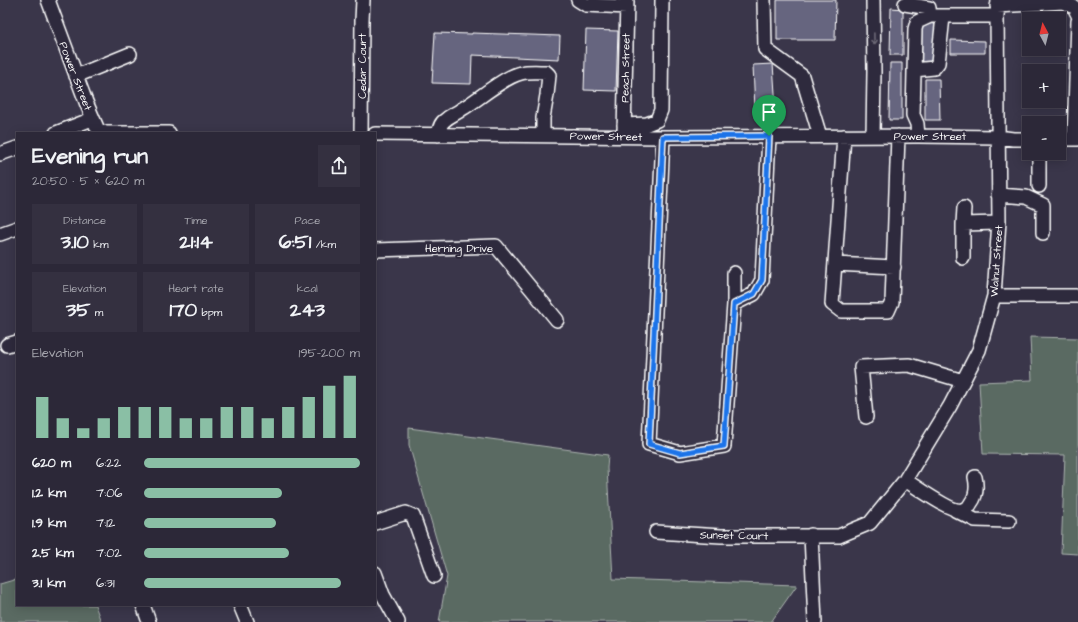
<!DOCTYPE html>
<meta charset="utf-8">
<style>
body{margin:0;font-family:"Architects Daughter",sans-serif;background:#343040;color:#f1f3f6;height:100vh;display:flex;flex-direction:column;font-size:15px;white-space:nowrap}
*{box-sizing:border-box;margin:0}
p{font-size:13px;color:#a6a6ae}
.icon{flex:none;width:22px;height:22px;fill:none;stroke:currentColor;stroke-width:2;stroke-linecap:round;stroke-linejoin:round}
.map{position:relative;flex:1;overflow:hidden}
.sheet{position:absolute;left:16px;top:132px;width:360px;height:474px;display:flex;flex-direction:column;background:#2c2838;border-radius:0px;box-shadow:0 2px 10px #0003,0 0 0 1px #484453}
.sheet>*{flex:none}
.needle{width:26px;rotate:353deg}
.buttons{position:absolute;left:1022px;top:12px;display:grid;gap:8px}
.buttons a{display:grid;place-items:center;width:44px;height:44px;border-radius:0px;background:#2c2838;box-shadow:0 2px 10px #0003,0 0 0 1px #484453;font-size:20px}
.pin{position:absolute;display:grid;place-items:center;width:34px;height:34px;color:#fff;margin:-41px -17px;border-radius:50% 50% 50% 0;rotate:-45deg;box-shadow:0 0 4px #0007}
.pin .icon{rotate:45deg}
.round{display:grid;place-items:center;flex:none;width:42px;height:42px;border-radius:0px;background:#343040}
.head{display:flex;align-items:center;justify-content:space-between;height:68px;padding:0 16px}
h1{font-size:22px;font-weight:700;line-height:30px}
.stats{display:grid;grid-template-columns:repeat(3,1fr);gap:6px;height:68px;padding:4px 16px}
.stats div{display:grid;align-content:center;border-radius:0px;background:#343040;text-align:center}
.stats b{font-size:20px;font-weight:700}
.stats small{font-size:11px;font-weight:400}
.stats p{font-size:11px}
.chart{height:112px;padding:8px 16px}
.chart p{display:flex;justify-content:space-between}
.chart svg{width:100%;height:72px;margin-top:4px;stroke:#8abfa5;stroke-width:6}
ul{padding:0 16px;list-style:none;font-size:13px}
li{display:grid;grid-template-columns:64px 48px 1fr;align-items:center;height:30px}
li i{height:10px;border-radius:5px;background:#8abfa5}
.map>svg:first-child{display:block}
.green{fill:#5a6a62;stroke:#acb4b0}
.building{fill:#66657f;stroke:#fff}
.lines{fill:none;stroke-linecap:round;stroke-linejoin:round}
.minor-casing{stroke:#fff;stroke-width:16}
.minor{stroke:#2f2a3d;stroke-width:13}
.oneway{stroke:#6d6a77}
.route-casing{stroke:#fff;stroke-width:8}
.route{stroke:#1a73e8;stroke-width:5}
.labels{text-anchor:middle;stroke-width:4;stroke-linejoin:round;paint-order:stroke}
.street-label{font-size:11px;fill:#fff;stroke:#2f2a3d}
</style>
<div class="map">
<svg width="1078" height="622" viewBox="0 0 1078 622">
<rect width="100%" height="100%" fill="#3a364a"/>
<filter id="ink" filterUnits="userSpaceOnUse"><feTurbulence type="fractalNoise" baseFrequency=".025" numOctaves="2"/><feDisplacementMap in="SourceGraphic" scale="8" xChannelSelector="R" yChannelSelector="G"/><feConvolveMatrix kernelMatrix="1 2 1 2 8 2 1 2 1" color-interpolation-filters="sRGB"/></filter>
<g filter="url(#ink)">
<!-- green -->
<path class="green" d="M1030 337 1078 338V554L1061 553 1065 455 983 454 979 382 1032 380Z
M409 428 608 455 607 468 613 579 797 585 771 622H439L447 576 409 445Z
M17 579V605H95L101 622H0V584Z"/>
<!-- building -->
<path class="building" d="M777 0H836L835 40H777Z
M891 8 903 9V55H890Z
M922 23 936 24 933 63 919 62Z
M586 30 618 31 616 91 584 90Z
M435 33 472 34V33L560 36 559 59 472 55 471 84 432 83Z
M951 40 985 41V53H951Z
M890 63H902V120H889Z
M773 64 776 108 755 110 753 65Z
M925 79H939L940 120H925Z"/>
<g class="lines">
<defs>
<path id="minor" d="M48 0 86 102 98 130 106 133H169
M578 0 586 5 627 7
M764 0 765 49 802 76 820 136
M905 4 929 8 930 16
M997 6 1063 2 1074 7 1078 15
M914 70 934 68 938 63 943 17
M76 76 130 54
M624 125 647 124 657 120 661 110 662 0
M56 133 92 119
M361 133 362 20 363 0
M375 134 663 137 918 136 998 137 1013 139H1029
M624 134 627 0
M438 135C439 130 440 124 444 121 450 115 456 114 462 109 479 99 502 78 521 73 529 71 538 72 546 72L549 75 547 95 543 118V135
M844 136 832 304 841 311H888L892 302 898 136
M873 136 874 72 873 0
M918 136 917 124 913 115 915 29 917 22 930 16H997
M663 137 649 444 680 453 724 446 734 304V273
M1059 139H1078
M1074 139 1078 21
M1039 153V186
M0 154 17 148
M998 195 1026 197 1043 205V233
M963 224 964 208
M0 234 17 228
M375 250 496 246 557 320
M963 258V224L998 223
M835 264 894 267
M994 296H1078
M734 304 754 294 762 280 769 136
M7 345 17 342
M866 417 861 367 909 365 963 381
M905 480C915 486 952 513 962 510 966 510 969 507 971 503 977 495 977 486 975 477
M955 510 975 520 1009 521
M375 523 406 513 413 516 434 576
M656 532 721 536H839L870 523 905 480 950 406 979 350 994 296 999 221 997 16 998 0
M811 535 815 622
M375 573 383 595 398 622
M143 605 149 622
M240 605 247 622"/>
</defs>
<!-- minor casing -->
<use href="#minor" class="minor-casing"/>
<!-- minor -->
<use href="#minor" class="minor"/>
</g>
<!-- one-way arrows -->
<defs><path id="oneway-shaft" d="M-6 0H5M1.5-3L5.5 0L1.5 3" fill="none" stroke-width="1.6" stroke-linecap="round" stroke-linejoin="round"/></defs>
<use class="oneway" href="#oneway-shaft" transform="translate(874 39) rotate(89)"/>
</g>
<g class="lines" filter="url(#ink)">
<defs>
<path id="route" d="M769 136 762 280 754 294 734 304 724 446 680 453 649 444 663 137Z"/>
</defs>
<!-- route casing -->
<use href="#route" class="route-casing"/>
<!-- route -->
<use href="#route" class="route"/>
</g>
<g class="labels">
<!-- street labels -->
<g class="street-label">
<text transform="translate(362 66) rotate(-90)" y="4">Cedar Court</text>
<text transform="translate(625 68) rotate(-89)" y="4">Peach Street</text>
<text transform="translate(76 76) rotate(69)" y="4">Power Street</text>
<text transform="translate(606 136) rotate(1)" y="4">Power Street</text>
<text x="930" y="140">Power Street</text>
<text x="459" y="252">Herning Drive</text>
<text transform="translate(996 261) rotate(-86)" y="4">Walnut Street</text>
<text transform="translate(734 535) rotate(1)" y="4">Sunset Court</text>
</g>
</g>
</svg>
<div class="buttons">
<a><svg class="needle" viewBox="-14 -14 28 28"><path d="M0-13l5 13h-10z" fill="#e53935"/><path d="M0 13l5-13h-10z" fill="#a6a6ae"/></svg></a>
<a>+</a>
<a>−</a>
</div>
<div class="pin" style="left:769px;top:136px;background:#1e9e55"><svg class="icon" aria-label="arrive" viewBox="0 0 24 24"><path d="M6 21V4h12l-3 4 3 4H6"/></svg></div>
<section class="sheet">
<div class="head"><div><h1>Evening run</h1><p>20:50 · 5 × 620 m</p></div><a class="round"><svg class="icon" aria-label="share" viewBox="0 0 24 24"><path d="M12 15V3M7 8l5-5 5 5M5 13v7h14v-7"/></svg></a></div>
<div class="stats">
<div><p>Distance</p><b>3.10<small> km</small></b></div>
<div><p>Time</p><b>21:14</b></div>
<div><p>Pace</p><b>6:51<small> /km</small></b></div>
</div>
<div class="stats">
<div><p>Elevation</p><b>35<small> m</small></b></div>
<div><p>Heart rate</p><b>170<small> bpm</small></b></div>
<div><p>kcal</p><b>243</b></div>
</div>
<div class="chart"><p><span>Elevation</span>195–200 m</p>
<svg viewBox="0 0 160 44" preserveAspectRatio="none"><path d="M5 44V19M15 44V32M25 44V38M35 44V32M45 44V25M55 44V25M65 44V25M75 44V32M85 44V32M95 44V25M105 44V25M115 44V32M125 44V25M135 44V19M145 44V12M155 44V6"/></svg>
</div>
<ul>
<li><b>620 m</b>6:22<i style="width:100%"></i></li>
<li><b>1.2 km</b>7:06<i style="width:64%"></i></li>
<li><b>1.9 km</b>7:12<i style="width:61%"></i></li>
<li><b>2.5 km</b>7:02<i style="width:67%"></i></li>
<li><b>3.1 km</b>6:31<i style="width:91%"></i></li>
</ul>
</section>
</div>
